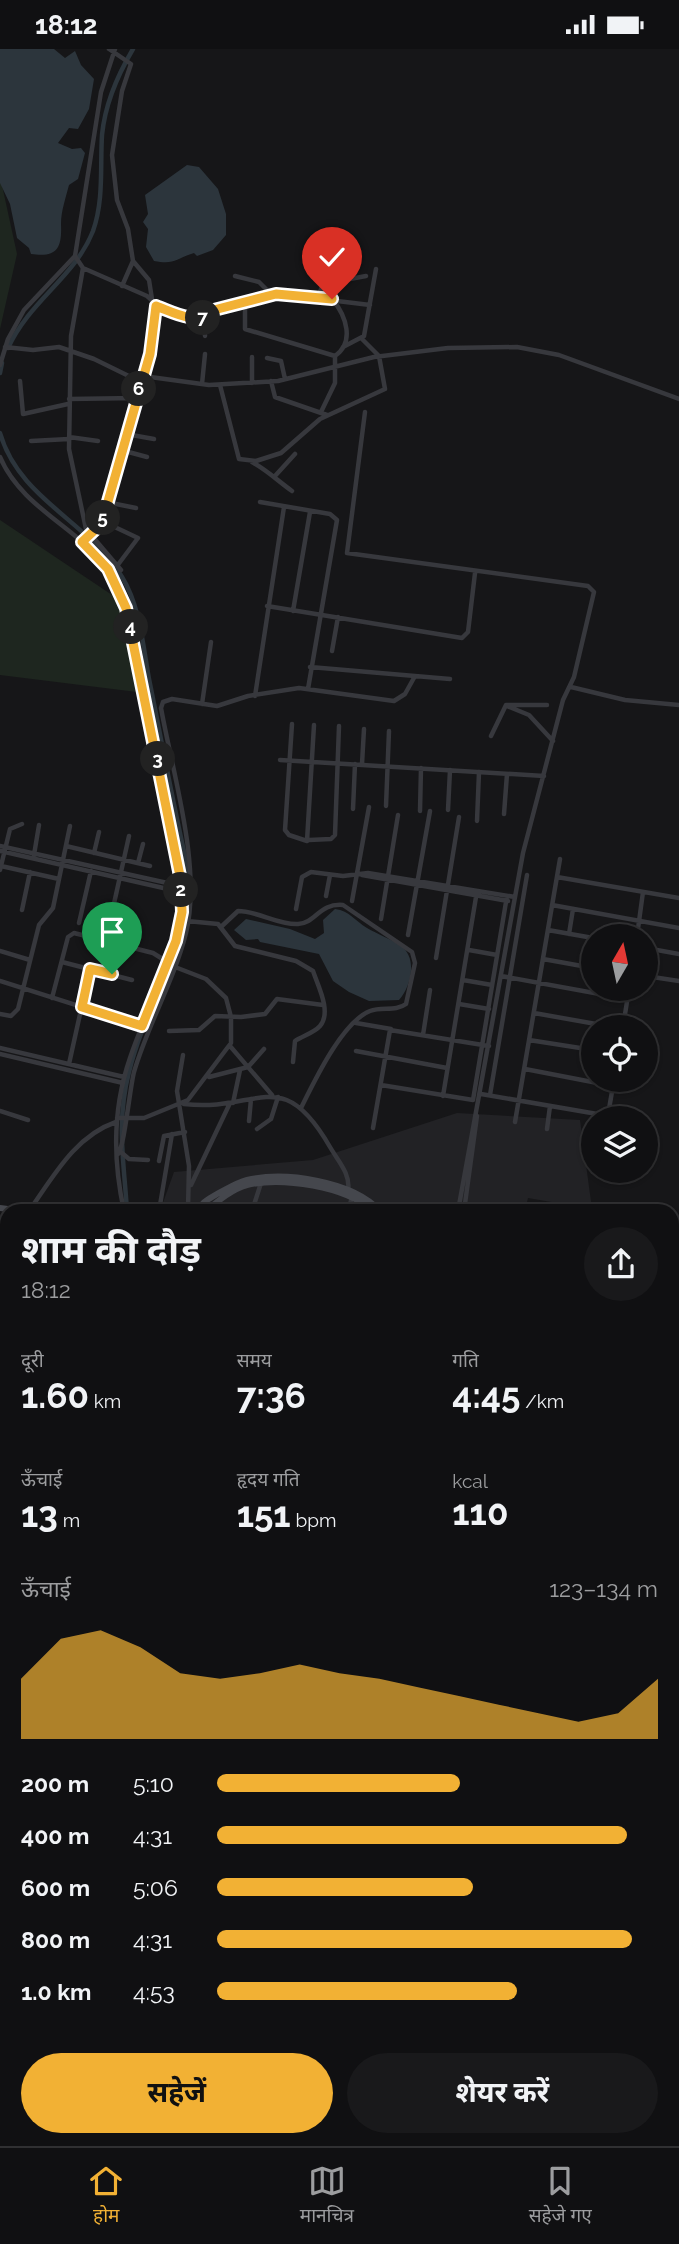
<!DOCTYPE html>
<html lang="hi">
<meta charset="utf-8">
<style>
body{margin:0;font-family:Raleway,"Noto Sans Devanagari",sans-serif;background:#19191b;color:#f1f3f6;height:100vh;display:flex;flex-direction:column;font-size:26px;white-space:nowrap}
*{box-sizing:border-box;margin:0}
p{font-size:23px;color:#9c9d9f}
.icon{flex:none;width:38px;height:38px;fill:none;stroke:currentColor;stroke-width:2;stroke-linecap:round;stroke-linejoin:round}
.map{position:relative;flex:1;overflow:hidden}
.details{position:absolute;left:0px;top:1155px;width:679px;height:943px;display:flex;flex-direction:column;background:#101012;border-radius:21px 21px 0 0;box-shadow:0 2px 5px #0004,0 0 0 2px #303032}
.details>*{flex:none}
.needle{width:46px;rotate:9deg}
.tools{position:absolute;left:581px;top:875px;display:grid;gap:14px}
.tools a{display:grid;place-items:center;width:77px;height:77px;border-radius:50%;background:#101012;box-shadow:0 2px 5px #0004,0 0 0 2px #303032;font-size:35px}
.pin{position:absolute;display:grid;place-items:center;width:60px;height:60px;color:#fff;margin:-72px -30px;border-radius:50% 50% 50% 0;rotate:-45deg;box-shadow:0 0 7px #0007}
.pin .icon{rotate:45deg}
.km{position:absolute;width:35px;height:35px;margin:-18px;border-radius:50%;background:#222;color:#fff;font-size:19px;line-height:35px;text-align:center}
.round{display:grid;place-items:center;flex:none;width:74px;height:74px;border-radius:37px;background:#19191b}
.headline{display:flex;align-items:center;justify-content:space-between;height:119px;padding:0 21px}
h1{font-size:38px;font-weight:700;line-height:52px}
.stats{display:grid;grid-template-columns:repeat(3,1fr);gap:10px;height:119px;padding:7px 21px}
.stats div{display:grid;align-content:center}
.stats b{font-size:35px;font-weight:700}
.stats small{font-size:19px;font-weight:400}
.stats p{font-size:19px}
.chart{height:196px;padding:14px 21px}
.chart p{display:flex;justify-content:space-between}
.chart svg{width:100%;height:126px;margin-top:7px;fill:#f2b134;opacity:.7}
.action{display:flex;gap:14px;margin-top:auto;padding:14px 21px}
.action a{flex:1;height:80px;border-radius:42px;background:#f2b134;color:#111;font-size:28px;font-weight:700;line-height:80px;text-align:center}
.action a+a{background:#19191b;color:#f1f3f6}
ul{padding:0 21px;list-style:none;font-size:23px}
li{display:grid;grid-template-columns:112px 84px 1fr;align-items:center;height:52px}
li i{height:18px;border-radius:9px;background:#f2b134}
.status{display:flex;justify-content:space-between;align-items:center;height:49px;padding:0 35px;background:#101012;direction:ltr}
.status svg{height:19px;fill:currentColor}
.dock{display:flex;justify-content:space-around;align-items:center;height:98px;border-top:2px solid #303032;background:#101012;font-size:19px;color:#9c9d9f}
.dock a{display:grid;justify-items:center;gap:4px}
.dock .on{color:#f2b134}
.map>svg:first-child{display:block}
.built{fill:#222225}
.grass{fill:#1e261f}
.water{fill:#2c353c}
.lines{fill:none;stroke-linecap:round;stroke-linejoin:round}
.canal{stroke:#2c353c;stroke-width:4.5}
.minor{stroke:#37383d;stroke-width:4.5}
.tertiary{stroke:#37383d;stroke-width:5}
.secondary{stroke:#45474d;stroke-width:6}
.route-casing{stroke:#fff;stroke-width:14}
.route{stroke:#f2b134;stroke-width:9}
</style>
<div class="status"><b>18:12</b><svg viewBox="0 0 49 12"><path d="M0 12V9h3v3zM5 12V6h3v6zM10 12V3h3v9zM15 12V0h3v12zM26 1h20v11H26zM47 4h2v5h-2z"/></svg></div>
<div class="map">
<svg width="679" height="2097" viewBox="0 0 679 2097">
<rect width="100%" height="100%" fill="#161618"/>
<!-- built -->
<path class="built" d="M457 1064 580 1071 592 1160 528 1149 525 1162H160L174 1123 313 1111Z
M672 1244H679V1296H672Z"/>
<!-- grass -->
<path class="grass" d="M0 127 17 205 0 280Z
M0 471 124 554 145 644 0 626Z"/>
<!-- water -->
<path class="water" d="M0 0H54L65 9 75 2 81 16 94 30 89 60 78 80 69 79 58 94 72 100 81 99 85 104 78 130 69 136C66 148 61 162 61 175 62 198 58 209 31 205L29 199 17 189 10 155 0 134Z
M187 116 199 118 218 140 226 165V186L213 201 197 207 194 204C175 210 175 216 154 212L146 198 148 180 143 173 148 165 145 146Z
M335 860C350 862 355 872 367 879 377 885 391 890 401 897 418 909 411 938 399 951L369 952 349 943 333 932 319 905 260 893 258 890 246 891 234 881 246 870 290 880 315 890 324 884 323 871Z"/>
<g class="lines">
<!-- canal -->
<path class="canal" d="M8 299C30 251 75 228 93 182 104 151 100 118 102 86 105 55 117 27 133 0
M0 324 2 314
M0 384C19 450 88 472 122 528 140 557 143 597 149 630 161 689 172 749 185 807 195 899 149 942 129 1023 116 1073 124 1113 127 1162
M0 1688 6 1678"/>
<!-- minor -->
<path class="minor" d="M109 0 131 15 122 42 112 106 117 151 128 180 133 212 149 231 152 250
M75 207 83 219 71 287 69 400 86 480 121 521
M235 227 259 233 272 246
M323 235 324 209
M122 237 133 212
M318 248 323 235 366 227
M245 254V280L335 307C355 293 346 267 333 251
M157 258C176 264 195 276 210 262L280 245 370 256
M204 269 205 287
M5 298 33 301 59 298 94 310 141 333
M343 298 364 287 376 220
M267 309 281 312 285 330
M0 316 8 290 24 261 75 207 101 43 115 0
M143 327 209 336 278 332 374 308 448 299 517 298 559 306 679 350
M20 332 23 365 68 355
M271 332 275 348 327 366
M252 334V308
M202 335 205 305
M220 336 239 410 256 412 281 404 320 370 385 340 379 307 362 290
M69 350 136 349
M321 363 335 334V307
M365 363 347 504 588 537 594 543 574 628 563 651 523 804 458 1162
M126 385 154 390
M69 388 98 392
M31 392 69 390
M121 401 147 408
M0 408C22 460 81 480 109 522 134 561 139 615 148 659 159 717 171 774 181 832 183 905 152 943 130 1009 113 1058 113 1112 124 1162
M252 413C268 422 278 432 292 442
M275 427 295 405
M106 453 136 459
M260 453 330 465 337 471 308 640
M102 472 138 489 117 517
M82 493 98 478 103 470 150 305 157 262 156 255 147 247 83 219
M267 557 462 589 468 583 475 524
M293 562 310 463
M332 602 338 568
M310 618 450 630
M571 638 625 651 679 656
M255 647 284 458
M202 655 211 593
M507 657 529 666 553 692
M292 675 285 781 289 786 307 792 314 676
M491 687 506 656H547
M280 711 544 727
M362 715 364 680
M386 757 389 682
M353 760 355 715
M448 761 450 721
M420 762 421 719
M504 765 507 725
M477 772 479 723
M309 791 331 790 335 786 339 677
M0 797 181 837
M66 797 150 817
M0 802 181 843
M94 804 99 783
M34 806 39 776
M138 814 143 795
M1 817 59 830
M0 821 10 780 22 775
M362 826 508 852
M557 828 679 849
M326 847 330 826
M352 852 369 758
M552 856 679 879
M296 860 302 828 311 823 343 827 368 824 515 848
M22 861 30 823
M111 868 129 787
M381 870 398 766
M187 872 218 875 235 897 296 912 313 922C318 937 332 963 320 977 314 984 302 987 295 992L293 1013
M79 874 91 822
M222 877 238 862C258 862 278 876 298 875 316 874 319 854 343 856L412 903 415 914 406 955C395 963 382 957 370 962 342 973 314 1033 301 1059
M548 881 593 889
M569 885 573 860
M408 886 430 762
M637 887 643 843
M646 899 679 905
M469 901 497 906
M0 902 30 911
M436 909 459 768
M543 910 593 919
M62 913 132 931
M501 927 627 950
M646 927 679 932
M463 931 492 936
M0 932 142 977
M52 949 68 888 74 884 153 904 169 914
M459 955 489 960
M534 964 613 978
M0 965 11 967 18 960 39 876 53 859 70 777
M356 974 391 980
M623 978 629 940
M169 982 199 981 215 967 241 968 265 965 277 950 323 956
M646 984 651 990 646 1010
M423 986 430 941
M529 991 593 1001
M230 997 272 1046
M0 999 124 1028
M356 1002 447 1019
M0 1005 123 1034
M183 1006 177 1042 189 1117 188 1160
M69 1015 90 920
M525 1020 613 1037
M209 1028 248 1018 264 1000
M381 1036 473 1051
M481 1045 603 1066 609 1060 614 1031
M490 1046 527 826
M443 1047 477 842
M473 1051 507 847
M233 1054 240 1021
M184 1055C258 1064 281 1013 330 1098 338 1112 351 1125 348 1142
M0 1062 28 1071
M117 1069H144L188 1051 231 994V968L226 949 206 930 175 918
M249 1072 251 1050
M515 1073 560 810
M373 1079 390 981 489 997
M257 1080 271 1070 278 1048
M547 1080 550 1057
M122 1104 129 1110 148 1111
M118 1105C124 1100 130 1038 134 1023 148 975 174 932 186 884 202 818 173 726 161 659L163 653 172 650 217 657 248 647 299 639 394 652 405 645 415 627
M159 1112 164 1087 185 1083
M191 1136 230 1054
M29 1162C53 1128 75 1087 116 1073
M159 1162 172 1085
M252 1162 261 1134
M348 1162 352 1148
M464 1162 477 1067
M6 1194 7 1195
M0 1232 7 1229
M0 1269 7 1272
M0 1311 7 1315
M672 1317H679
M0 1355 7 1359
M0 1399 7 1402
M672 1416H679
M0 1443 7 1447
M0 1483 7 1486
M672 1501 676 1479
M672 1544 679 1545
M0 1553 7 1556
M0 1586 7 1589
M0 1607 7 1610
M672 1614H679
M0 1642 7 1645
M0 1677 7 1679
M672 1682H679
M0 1699 7 1689
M0 1707 7 1710
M0 1737 7 1740
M672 1754H679
M0 1767 7 1770
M0 1815 7 1846
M674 1831 679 1770
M0 1920 7 1918
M0 1949 7 1947
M675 1984 678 1831
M0 1997 7 2000
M672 2012 679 2015
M0 2032 7 2031
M672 2059 679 2058
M0 2068 4 2069 7 2097
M40 2091 41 2097
M83 2091V2097
M112 2091V2097
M154 2091V2097
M298 2091 299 2097
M418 2091 419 2097
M507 2091 509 2097
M194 2095 230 2091
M463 2097 502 2091
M600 2097V2091
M640 2097V2091
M648 2097 679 2093"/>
<!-- tertiary -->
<path class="tertiary" d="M0 1984 7 1982
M356 2091V2097
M363 2091V2097"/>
<!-- secondary -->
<path class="secondary" d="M0 1159 23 1162
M179 1162 198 1158
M198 1162C201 1153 209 1150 217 1145 227 1140 236 1134 247 1131 285 1122 353 1132 380 1162
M206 1162C218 1152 232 1140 247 1136 282 1128 346 1137 372 1162
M672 1277 679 1276
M0 1540 7 1526"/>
</g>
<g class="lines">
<defs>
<path id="route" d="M112 925 90 920 82 958 142 977 176 892 182 863 181 832 126 559 108 520 82 493 98 478 103 470 150 305 156 257C175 264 195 276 210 262L276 245 332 250"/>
</defs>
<!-- route casing -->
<use href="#route" class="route-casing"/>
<!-- route -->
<use href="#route" class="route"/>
</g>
</svg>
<div class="tools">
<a><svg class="needle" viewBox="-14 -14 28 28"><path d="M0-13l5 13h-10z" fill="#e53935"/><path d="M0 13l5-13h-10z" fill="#9c9d9f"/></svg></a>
<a><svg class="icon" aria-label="locate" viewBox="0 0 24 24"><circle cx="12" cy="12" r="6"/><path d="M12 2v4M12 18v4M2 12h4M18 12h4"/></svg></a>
<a><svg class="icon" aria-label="layers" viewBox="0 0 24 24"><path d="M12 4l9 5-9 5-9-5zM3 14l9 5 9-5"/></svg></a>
</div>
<div class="pin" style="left:112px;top:925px;background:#1e9e55"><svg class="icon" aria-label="arrive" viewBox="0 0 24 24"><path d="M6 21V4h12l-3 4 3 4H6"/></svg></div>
<div class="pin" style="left:332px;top:250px;background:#d93025"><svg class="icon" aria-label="check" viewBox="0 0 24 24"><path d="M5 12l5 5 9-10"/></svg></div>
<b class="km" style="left:181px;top:841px">2</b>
<b class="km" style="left:158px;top:710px">3</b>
<b class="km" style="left:131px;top:578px">4</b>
<b class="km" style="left:103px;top:469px">5</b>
<b class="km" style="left:139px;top:340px">6</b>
<b class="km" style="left:203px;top:269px">7</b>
<section class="details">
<div class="headline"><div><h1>शाम की दौड़</h1><p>18:12</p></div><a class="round"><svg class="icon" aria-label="share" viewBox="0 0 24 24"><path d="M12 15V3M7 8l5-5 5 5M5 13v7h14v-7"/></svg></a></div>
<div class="stats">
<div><p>दूरी</p><b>1.60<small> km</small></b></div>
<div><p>समय</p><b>7:36</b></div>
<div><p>गति</p><b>4:45<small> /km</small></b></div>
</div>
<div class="stats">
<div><p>ऊँचाई</p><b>13<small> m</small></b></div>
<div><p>हृदय गति</p><b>151<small> bpm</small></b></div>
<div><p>kcal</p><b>110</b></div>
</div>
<div class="chart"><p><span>ऊँचाई</span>123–134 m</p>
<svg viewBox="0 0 160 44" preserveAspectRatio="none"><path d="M0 44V23L10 9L20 6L30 12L40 21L50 23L60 21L70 18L80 21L90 23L100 26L110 29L120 32L130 35L140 38L150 35L160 23V44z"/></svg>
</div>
<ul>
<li><b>200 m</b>5:10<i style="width:55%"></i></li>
<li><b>400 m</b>4:31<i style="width:93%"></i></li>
<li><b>600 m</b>5:06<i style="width:58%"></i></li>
<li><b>800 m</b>4:31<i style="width:94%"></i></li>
<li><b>1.0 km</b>4:53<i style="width:68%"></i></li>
</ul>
<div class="action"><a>सहेजें</a><a>शेयर करें</a></div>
</section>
</div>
<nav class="dock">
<a class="on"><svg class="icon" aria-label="home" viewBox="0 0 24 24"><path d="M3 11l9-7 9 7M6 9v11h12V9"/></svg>होम</a>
<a><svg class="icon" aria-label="map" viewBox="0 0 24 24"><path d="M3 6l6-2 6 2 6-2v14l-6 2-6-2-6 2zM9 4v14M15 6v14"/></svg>मानचित्र</a>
<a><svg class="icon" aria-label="saved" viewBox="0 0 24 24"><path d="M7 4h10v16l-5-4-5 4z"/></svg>सहेजे गए</a>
</nav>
